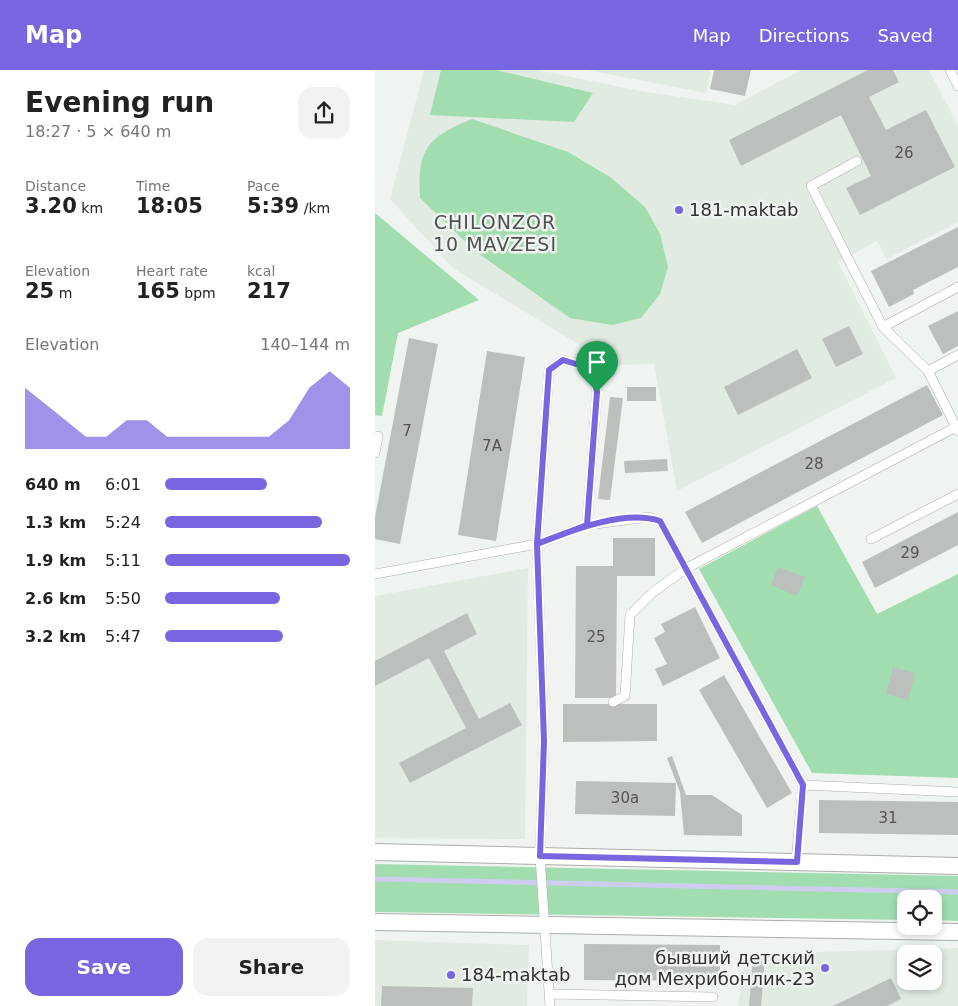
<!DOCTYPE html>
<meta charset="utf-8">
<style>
body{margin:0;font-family:"DejaVu Sans",sans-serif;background:#f2f2f2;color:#222;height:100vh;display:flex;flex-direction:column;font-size:19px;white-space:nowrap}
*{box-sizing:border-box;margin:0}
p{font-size:16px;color:#767676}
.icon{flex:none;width:28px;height:28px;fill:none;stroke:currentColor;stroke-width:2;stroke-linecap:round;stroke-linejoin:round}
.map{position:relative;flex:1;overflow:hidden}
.sheet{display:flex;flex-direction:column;background:#fff;width:375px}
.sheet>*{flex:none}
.buttons{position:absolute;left:522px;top:820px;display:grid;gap:10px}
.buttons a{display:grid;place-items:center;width:45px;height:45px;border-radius:10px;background:#fff;box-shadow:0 2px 8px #0003;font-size:25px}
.pin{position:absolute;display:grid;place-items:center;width:42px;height:42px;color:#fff;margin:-51px -21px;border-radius:50% 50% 50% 0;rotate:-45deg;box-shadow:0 0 5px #0007}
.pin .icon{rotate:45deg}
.round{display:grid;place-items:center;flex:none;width:52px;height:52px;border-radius:15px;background:#f2f2f2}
.summary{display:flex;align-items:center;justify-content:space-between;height:85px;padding:0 25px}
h1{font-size:28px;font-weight:700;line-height:38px}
.metrics{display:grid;grid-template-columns:repeat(3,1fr);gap:8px;height:85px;padding:5px 25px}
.metrics div{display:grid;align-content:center}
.metrics b{font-size:21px;font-weight:700}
.metrics small{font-size:14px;font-weight:400}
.metrics p{font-size:14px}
.chart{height:140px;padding:10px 25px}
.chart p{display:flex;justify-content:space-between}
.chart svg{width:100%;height:90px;margin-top:5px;fill:#7865e0;opacity:.7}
.action{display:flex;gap:10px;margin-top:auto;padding:10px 25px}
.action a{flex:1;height:58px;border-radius:15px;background:#7865e0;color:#fff;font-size:20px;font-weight:700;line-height:58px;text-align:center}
.action a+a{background:#f2f2f2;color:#222}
ul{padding:0 25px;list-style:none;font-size:16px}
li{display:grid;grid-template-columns:80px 60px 1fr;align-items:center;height:38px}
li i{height:12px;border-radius:6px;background:#7865e0}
header{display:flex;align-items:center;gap:30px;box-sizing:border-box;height:70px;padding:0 25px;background:#7865e0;color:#fff}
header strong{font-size:24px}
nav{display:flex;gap:28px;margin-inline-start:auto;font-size:18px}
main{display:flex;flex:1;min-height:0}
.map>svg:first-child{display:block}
.built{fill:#e1ebe2;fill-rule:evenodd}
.green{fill:#a1ddaf}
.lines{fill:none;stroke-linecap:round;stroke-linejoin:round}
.stream{stroke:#cecdf0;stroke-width:5}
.building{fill:#bcc0bc}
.lane-casing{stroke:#aaaeab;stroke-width:10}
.street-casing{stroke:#aaaeab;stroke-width:18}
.lane{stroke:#fff;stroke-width:9}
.street{stroke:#fff;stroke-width:16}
.route-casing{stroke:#fff;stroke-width:10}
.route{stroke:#7865e0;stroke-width:6}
.poi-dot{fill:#7865e0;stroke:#f0f4f1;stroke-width:2}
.labels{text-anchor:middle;stroke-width:5;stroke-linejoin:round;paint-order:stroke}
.number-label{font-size:15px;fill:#525452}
.poi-label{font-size:18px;fill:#2e302f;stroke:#f0f4f1;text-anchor:start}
.neighbourhood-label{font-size:19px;letter-spacing:1px;fill:#4e514f;stroke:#f0f4f1}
</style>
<header>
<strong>Map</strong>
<nav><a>Map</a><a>Directions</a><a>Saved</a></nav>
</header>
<main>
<section class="sheet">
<div class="summary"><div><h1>Evening run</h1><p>18:27 · 5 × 640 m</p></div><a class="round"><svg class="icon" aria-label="share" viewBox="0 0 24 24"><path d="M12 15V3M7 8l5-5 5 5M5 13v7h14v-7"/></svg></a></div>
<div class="metrics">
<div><p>Distance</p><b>3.20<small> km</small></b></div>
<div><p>Time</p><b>18:05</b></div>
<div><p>Pace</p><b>5:39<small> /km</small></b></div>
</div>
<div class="metrics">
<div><p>Elevation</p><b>25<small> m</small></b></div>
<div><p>Heart rate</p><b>165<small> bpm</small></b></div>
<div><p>kcal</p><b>217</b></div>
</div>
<div class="chart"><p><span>Elevation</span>140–144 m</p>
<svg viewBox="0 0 160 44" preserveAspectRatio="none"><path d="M0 44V14L10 22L20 30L30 38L40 38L50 30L60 30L70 38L80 38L90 38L100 38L110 38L120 38L130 30L140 14L150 6L160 14V44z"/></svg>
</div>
<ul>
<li><b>640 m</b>6:01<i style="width:55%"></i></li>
<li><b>1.3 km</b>5:24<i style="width:85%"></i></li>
<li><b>1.9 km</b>5:11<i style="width:100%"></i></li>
<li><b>2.6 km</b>5:50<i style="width:62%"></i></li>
<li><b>3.2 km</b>5:47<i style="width:64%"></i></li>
</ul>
<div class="action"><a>Save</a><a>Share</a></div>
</section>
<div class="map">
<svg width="583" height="936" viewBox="0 0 583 936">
<rect width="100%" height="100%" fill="#f0f4f1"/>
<!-- built -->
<path class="built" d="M49 0H163L265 21 360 35 426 0H554L583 56V152L512 189 502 171 463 192 521 308 302 421 279 294 238 295 79 199 15 129Z
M212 0H336L331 23Z
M153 498 150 769 0 768V526Z
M0 870 154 875 152 936H0Z
M583 878V936H363L371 884ZM531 884H559V911H531Z"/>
<!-- green -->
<path class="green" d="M66 0H121L218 23 199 52 55 45Z
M97 49 193 82 235 107 270 137 285 164 293 197 285 224 266 248 237 255 195 248 100 181 45 128C42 78 53 67 97 49Z
M0 143 104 230 23 263 7 346 0 345Z
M442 436 502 544 583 504V708L437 703 324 499Z
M0 794 583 806V851L559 850V829H531V850L0 842Z"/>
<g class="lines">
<!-- stream -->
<path class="stream" d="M0 809 583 822"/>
</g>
<!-- building -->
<path class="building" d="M339 0H376L370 26 335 19Z
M493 0H518L524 12 494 27 511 60 551 40 580 97 485 145 471 118 496 106 466 45 366 96 354 70Z
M583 157V197L538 220 539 224 514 237 496 201Z
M583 241V276L568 284 553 256Z
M474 256 488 284 461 297 447 269Z
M34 268 63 274 25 474 0 469V447Z
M422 279 437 308 363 345 349 317Z
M112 281 150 287 121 471 83 465Z
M552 315 568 345 327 473 310 442Z
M252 317H281V331H252Z
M235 327 248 328 235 430 223 429Z
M292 389 293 401 250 403 249 391Z
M583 442V475L500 518 487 492Z
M238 468H280V506H242L241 628H200L201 496H238Z
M403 497 430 507 422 526 396 515Z
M320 537 345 588 288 616 280 599 292 594 279 568 290 562 286 554Z
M92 543 102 564 69 581 104 649 135 633 147 655 35 713 24 693 91 658 54 588 0 616V591Z
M518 597 540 603 533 630 511 624Z
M349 605 417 723 392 738 324 620Z
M188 634H282V671L188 672Z
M297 686 311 725H337L367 745V766L309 765 305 722 292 688Z
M201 711 301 713 300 746 200 744Z
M444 730 583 732V765L444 763Z
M209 874 345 875V911L209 910Z
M378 888H390L386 936H374Z
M516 908 526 929 512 936H458Z
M7 916 98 918 97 936H6Z"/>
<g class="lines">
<defs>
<path id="lane" d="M575 0 583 16
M482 91 436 116 508 257 553 301 583 361
M508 257 583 217
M553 301 583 285
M0 383 3 366
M496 469 583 424
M0 504 162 474 212 455 273 447 285 451 428 715 421 792
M238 632 250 626 255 545 277 523 310 499 583 356
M428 715 583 722
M175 924 338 927
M175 936 165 786 169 671 162 474 174 300 188 290 204 295 219 306 222 322 212 455"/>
<path id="street" d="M0 782 583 796
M0 852 583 862"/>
</defs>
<!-- lane casing -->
<use href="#lane" class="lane-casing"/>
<!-- street casing -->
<use href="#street" class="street-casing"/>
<!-- lane -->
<use href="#lane" class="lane"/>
<!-- street -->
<use href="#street" class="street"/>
</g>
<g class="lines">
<defs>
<path id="route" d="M222 322 212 455 162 474 169 671 165 786 422 792 428 715 285 451C250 439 195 461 162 474L174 300 188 290 204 295 219 306 222 322"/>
</defs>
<!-- route casing -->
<use href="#route" class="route-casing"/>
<!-- route -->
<use href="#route" class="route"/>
</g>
<!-- markers -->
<g class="poi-dot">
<circle cx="304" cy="140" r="5"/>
<circle cx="450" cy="898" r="5"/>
<circle cx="76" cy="905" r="5"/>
</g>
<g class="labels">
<!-- number labels -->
<g class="number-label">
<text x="529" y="88">26</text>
<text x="32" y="366">7</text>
<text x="117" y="381">7А</text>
<text x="439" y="399">28</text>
<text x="535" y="488">29</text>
<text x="221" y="572">25</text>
<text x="250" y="733">30a</text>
<text x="513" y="753">31</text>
</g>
<!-- poi labels -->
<g class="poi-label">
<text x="314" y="146">181-maktab</text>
<text x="440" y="894" text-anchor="end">бывший детский<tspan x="440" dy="21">дом Мехрибонлик-23</tspan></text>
<text x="86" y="911">184-maktab</text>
</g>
<!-- neighbourhood labels -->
<g class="neighbourhood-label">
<text x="120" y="159">CHILONZOR<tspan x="120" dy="22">10 MAVZESI</tspan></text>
</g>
</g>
</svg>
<div class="buttons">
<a><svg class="icon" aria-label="locate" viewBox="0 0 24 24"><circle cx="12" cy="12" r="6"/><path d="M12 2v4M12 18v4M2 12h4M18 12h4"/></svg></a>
<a><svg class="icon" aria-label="layers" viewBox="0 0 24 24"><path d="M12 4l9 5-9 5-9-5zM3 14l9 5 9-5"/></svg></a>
</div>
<div class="pin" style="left:222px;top:322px;background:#1e9e55"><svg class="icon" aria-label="arrive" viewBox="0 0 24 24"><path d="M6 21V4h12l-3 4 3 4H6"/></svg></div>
</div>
</main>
